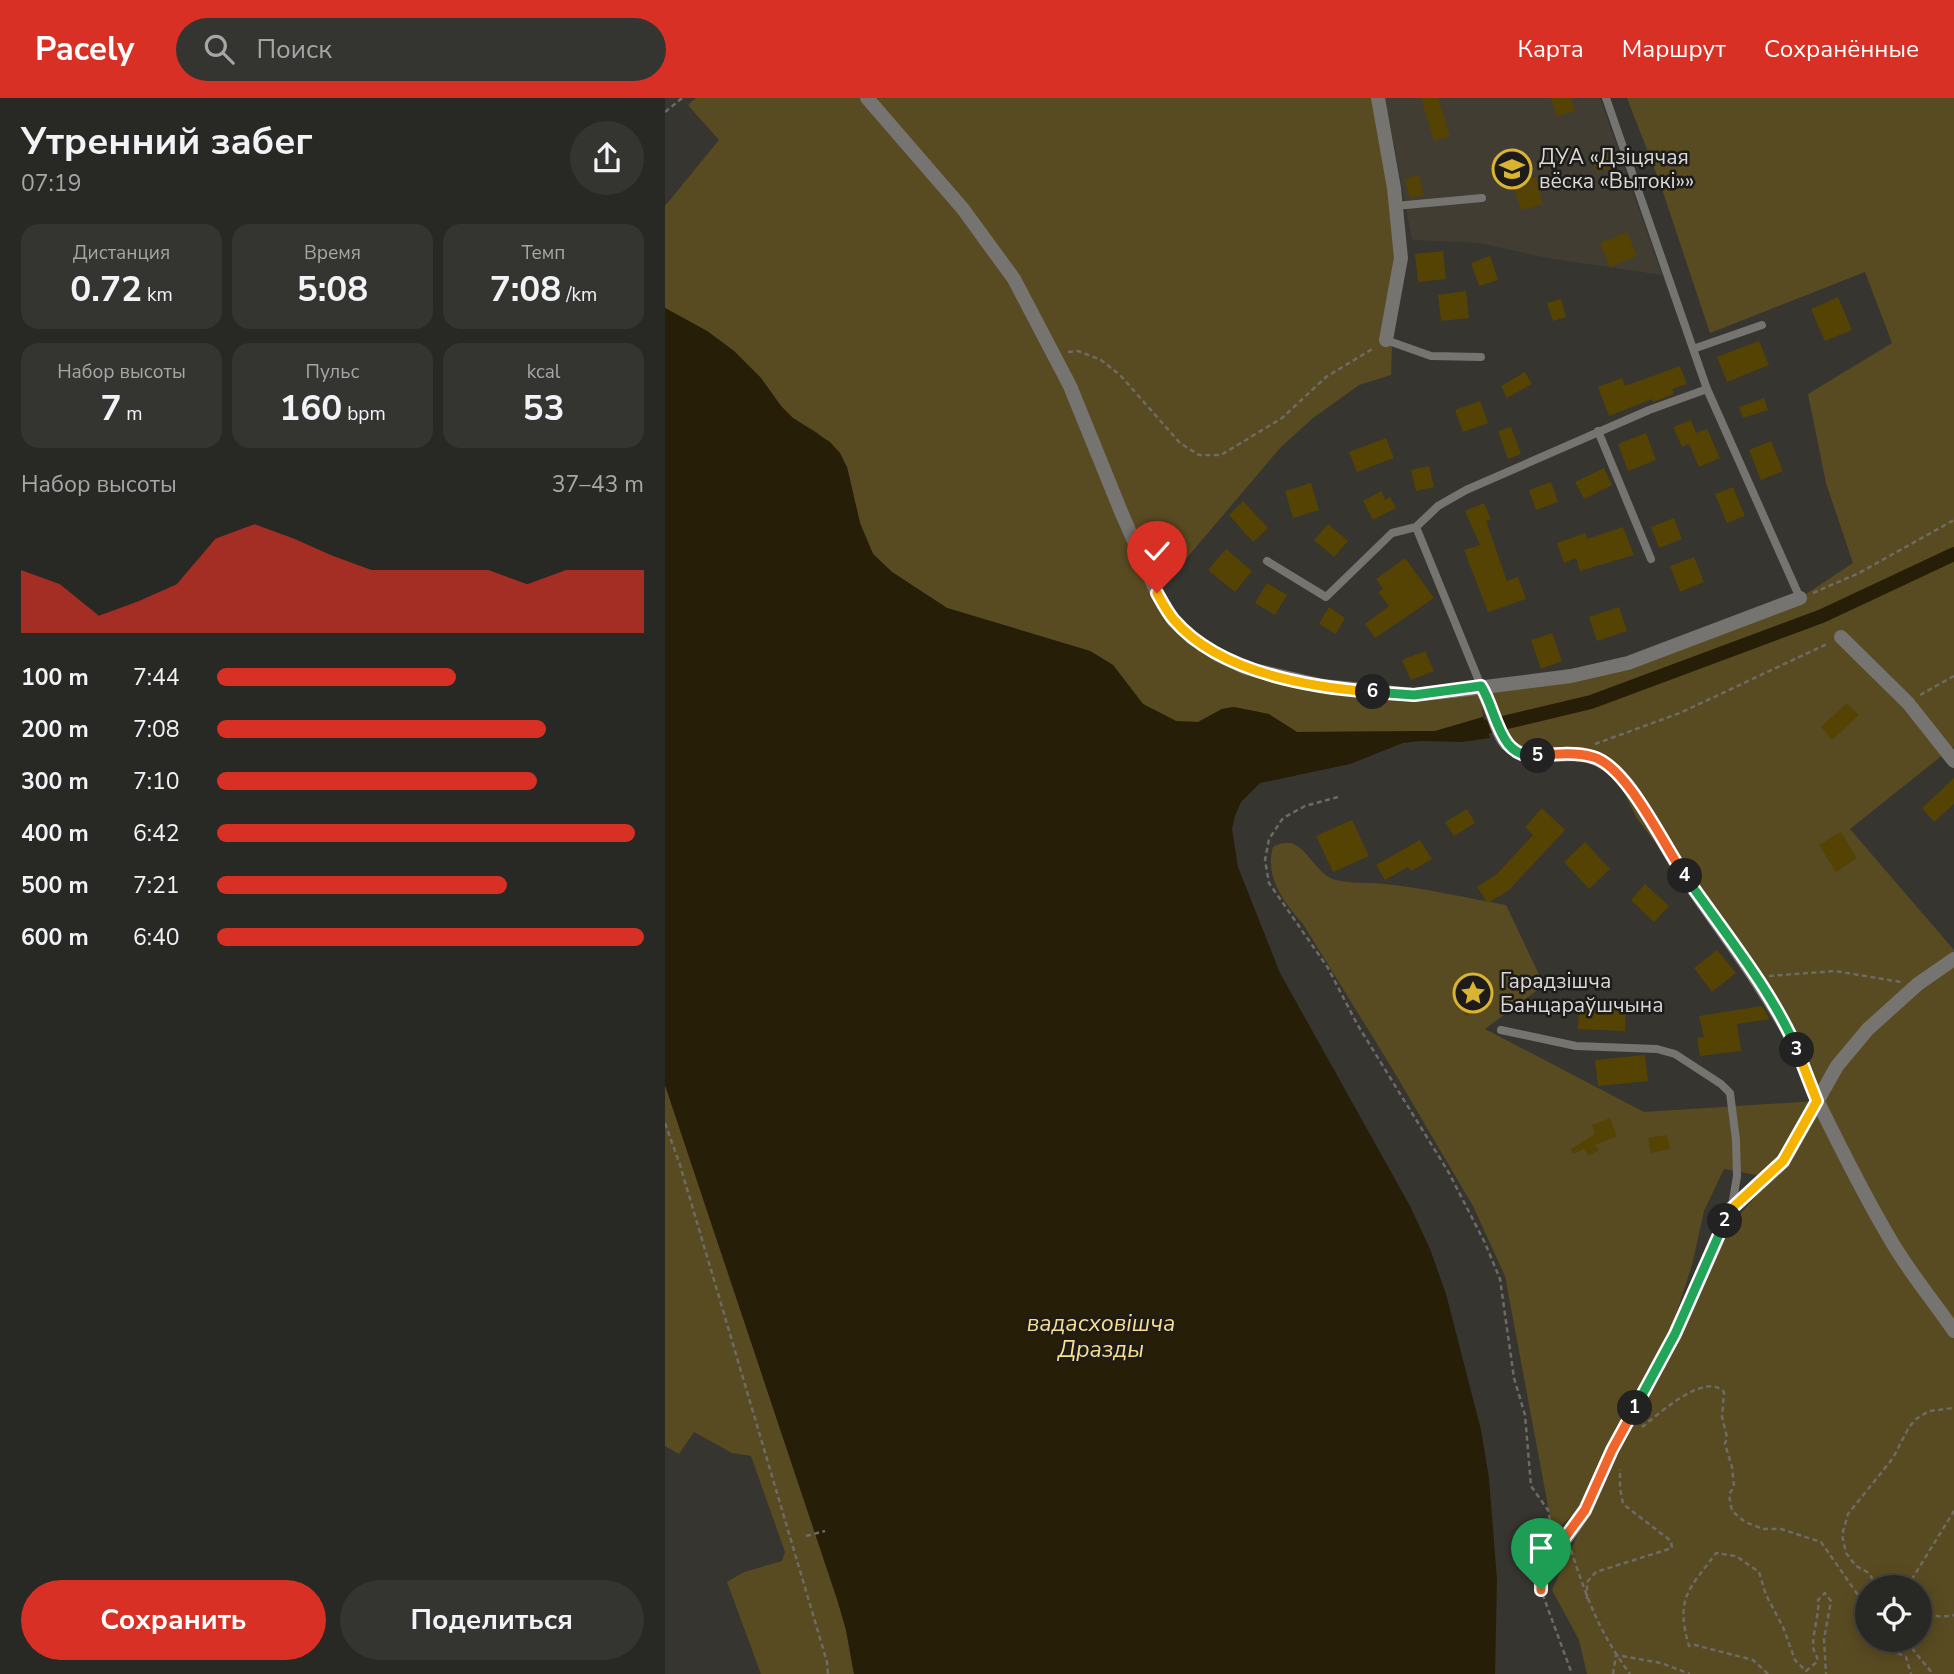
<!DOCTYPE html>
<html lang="ru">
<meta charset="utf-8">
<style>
body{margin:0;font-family:"Nunito Sans",sans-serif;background:#343431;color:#f1f3f6;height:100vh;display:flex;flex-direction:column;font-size:26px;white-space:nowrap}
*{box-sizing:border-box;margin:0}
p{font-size:23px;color:#a5a6a6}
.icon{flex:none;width:38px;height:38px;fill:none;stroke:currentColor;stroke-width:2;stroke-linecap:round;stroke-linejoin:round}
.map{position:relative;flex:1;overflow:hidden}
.panel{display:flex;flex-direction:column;background:#282824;width:665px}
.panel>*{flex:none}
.controls{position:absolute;left:1190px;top:1477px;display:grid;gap:14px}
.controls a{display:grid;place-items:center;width:77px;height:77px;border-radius:50%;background:#282824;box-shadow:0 4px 18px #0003,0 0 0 2px #444441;font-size:35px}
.pin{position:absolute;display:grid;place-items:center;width:60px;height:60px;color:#fff;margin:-72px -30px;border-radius:50% 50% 50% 0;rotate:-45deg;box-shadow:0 0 7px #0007}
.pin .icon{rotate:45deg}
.km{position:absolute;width:35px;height:35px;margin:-18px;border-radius:50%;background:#222;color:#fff;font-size:19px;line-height:35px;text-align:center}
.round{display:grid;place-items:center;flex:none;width:74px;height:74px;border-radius:37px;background:#343431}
.overview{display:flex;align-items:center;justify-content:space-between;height:119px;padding:0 21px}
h1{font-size:38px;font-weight:700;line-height:52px}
.metrics{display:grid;grid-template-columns:repeat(3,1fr);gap:10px;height:119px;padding:7px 21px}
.metrics div{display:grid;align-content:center;border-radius:18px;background:#343431;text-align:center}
.metrics b{font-size:35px;font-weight:700}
.metrics small{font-size:19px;font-weight:400}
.metrics p{font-size:19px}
.chart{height:196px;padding:14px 21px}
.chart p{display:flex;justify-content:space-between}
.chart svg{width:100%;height:126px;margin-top:7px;fill:#d93025;opacity:.7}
.primary-button{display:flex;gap:14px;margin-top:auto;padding:14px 21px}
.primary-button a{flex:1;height:80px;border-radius:42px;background:#d93025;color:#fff;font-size:28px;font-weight:700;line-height:80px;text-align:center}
.primary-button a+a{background:#343431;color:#f1f3f6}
ul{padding:0 21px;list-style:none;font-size:23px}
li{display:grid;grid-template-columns:112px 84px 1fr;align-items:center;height:52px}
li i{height:18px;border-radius:9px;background:#d93025}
header{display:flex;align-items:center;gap:42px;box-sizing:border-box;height:98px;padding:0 35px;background:#d93025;color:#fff}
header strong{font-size:33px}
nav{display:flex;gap:38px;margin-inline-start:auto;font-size:24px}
.search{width:490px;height:63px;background:#343431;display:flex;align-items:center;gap:18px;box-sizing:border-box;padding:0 24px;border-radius:38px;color:#a5a6a6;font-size:26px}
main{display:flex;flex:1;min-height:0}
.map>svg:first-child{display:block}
.built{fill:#413d32}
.green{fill:#594b21;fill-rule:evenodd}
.water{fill:#261e07}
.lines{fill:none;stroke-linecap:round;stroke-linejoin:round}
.canal{stroke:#261e07;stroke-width:14}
.building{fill:#554304}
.path{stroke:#6c6b66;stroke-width:2.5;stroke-dasharray:5 3.5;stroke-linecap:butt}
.lane{stroke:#757471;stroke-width:8}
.street{stroke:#757471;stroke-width:14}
.split-1-casing{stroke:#fff;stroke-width:14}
.split-2-casing{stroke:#fff;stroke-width:14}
.split-3-casing{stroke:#fff;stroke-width:14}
.split-4-casing{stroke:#fff;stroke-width:14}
.split-5-casing{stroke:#fff;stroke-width:14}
.split-6-casing{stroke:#fff;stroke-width:14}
.split-7-casing{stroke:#fff;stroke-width:14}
.split-1{stroke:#f0652b;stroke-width:9}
.split-2{stroke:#22a559;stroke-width:9}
.split-3{stroke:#f5b400;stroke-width:9}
.split-4{stroke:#22a559;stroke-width:9}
.split-5{stroke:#f0652b;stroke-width:9}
.split-6{stroke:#22a559;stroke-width:9}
.split-7{stroke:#f5b400;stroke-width:9}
.labels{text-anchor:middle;stroke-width:5;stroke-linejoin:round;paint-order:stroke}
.poi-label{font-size:21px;fill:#dad9d6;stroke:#1d1c1a;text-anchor:start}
.water-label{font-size:23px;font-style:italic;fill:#fadf91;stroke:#1d1c1a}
</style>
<header>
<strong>Pacely</strong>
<div class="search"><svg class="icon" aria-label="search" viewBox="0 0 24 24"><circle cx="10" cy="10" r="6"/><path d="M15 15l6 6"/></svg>Поиск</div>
<nav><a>Карта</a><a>Маршрут</a><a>Сохранённые</a></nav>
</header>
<main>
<section class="panel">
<div class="overview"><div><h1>Утренний забег</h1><p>07:19</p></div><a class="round"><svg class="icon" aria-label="share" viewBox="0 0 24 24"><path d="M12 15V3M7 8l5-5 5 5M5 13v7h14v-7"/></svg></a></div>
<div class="metrics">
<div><p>Дистанция</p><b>0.72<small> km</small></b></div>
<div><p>Время</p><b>5:08</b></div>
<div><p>Темп</p><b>7:08<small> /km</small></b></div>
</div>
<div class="metrics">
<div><p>Набор высоты</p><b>7<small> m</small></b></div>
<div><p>Пульс</p><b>160<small> bpm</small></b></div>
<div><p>kcal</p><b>53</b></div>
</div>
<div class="chart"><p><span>Набор высоты</span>37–43 m</p>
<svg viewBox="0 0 160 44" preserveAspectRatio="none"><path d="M0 44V22L10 27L20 38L30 33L40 27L50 11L60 6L70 11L80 17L90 22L100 22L110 22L120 22L130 27L140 22L150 22L160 22V44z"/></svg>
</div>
<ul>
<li><b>100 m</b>7:44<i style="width:56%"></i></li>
<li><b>200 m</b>7:08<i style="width:77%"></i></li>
<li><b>300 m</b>7:10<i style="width:75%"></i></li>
<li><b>400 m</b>6:42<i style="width:98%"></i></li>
<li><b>500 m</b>7:21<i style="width:68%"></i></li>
<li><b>600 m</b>6:40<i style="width:100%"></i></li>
</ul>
<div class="primary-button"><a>Сохранить</a><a>Поделиться</a></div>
</section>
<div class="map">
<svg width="1289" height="1576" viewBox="0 0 1289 1576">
<rect width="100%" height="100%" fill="#363530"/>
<!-- built -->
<path class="built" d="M720 0H935L997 177 882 160 814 145 747 142Z"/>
<!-- green -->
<path class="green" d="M31 0H713L736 160 728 223 726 277 694 287 648 320 615 350 492 495 508 522 553 557 705 594 905 578 1135 500 1188 465 1161 385 1143 296 1227 245 1200 174 1045 235 995 85 962 0H1289V648L1185 731 1289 852V1576H922L914 1542 887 1492 949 1358 1070 1122 1090 1099 1102 1079 1059 1071 1039 1113 1027 1167 1005 1235 921 1405 888 1435 840 1178 808 1108 725 967 638 826C619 805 599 778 608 749 639 731 645 775 671 782 686 786 704 784 720 786 760 790 801 800 841 807L879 887 820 931 979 1014 1151 1003 1090 878 971 719 952 680 942 667 849 651 816 590 818 619 770 633 632 634 603 616 569 609 557 611 533 624 511 623 478 606 448 567 425 553 282 510 227 474 208 456 195 425 182 369 153 335 128 320 116 308 96 280 69 253 42 233 0 210V108L54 42 23 7ZM1202 1489H1255V1542H1202Z
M0 987 173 1504 181 1532 189 1576H96L62 1484 79 1474 117 1463 120 1454 86 1358 67 1355 29 1334 14 1356 0 1348Z"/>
<!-- water -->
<path class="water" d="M0 210 42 233 69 253 96 280 116 308 128 320 165 344 175 355 182 369 195 425 208 456 227 474 282 510 425 553 448 567 478 606 511 623 533 624 557 611 569 609 604 616 632 634 770 633 818 619 825 640 797 644 756 643 738 645 685 666 595 685 576 704 570 718 567 731 573 769 615 875 745 1108 765 1151 781 1196 816 1332 824 1380 832 1482 830 1576H189L181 1532 173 1504 0 987Z"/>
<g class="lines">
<!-- canal -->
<path class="canal" d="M821 629 926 604 1157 518 1289 456"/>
</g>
<!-- building -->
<path class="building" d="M756 0H773L785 38 769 43Z
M886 0H906L910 13 892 18Z
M950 51 954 68 931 74 926 59Z
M754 77 759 97 745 100 740 81Z
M871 79 878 106 856 112 848 86Z
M962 134 972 158 945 169 935 145Z
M778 153 781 181 753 184 750 156Z
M825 158 833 182 814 188 806 165Z
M801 193 804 220 776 223 773 197Z
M1173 199 1187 232 1160 243 1146 211Z
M896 201 901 219 888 223 882 205Z
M1094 243 1104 267 1062 284 1052 259Z
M1015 268 1022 286 1007 291 1009 296 988 304 987 301 944 318 933 289 957 280 960 288Z
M860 274 867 286 842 300 836 288Z
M1099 300 1103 312 1078 320 1074 309Z
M815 303 823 325 798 334 790 312Z
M1026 322 1031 335 1042 331 1055 360 1034 369 1024 346 1017 349 1008 329Z
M846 329 856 356 843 361 833 333Z
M981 335 991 362 963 373 953 346Z
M721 340 729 360 692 374 684 354Z
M1106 343 1118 373 1096 382 1084 352Z
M764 368 769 389 751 393 746 372Z
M939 370 947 387 919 401 910 384Z
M886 384 893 404 871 412 864 392Z
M646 385 654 412 628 420 620 393Z
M1068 389 1080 418 1062 425 1050 396Z
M716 393 720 402 725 399 731 410 708 422 698 403Z
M578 403 603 430 588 444 564 417Z
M819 405 826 421 821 423 842 483 853 479 861 501 823 514 799 452 815 447 800 413Z
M1009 420 1017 441 994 450 986 429Z
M663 426 683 443 669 459 649 442Z
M958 429 969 457 915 473 911 460 899 465 892 445 920 435 922 441Z
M561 451 587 473 570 494 543 472Z
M1029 459 1039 484 1015 494 1005 468Z
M740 460 769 500 710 540 700 526 724 508 713 494 718 491 711 481Z
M602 485 622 497 610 517 590 505Z
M664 509 680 520 671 536 654 526Z
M954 509 962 533 932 543 924 519Z
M887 535 897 563 876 571 866 542Z
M760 553 769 573 746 582 737 562Z
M1182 605 1194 617 1167 642 1156 629Z
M1289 680V706L1269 724 1257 710Z
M877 710 900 732 844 792 823 805 812 789 832 776 868 737 860 729Z
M802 711 810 725 789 738 780 724Z
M687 722 704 758 668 774 651 738Z
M1176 734 1192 760 1171 774 1154 747Z
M755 742 767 761 746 773 743 769 720 782 711 767Z
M920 744 945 771 924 791 899 764Z
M980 786 1004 808 989 824 966 802Z
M1052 852 1071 875 1047 894 1029 870Z
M811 881 820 912 800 918 791 887Z
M914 908 961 910 960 933 913 931Z
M1097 908 1105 921 1072 926 1076 953 1035 958 1032 940 1039 939 1034 918Z
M980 957 983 983 933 988 930 962Z
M945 1020 952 1038 930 1047 934 1052 924 1058 919 1051 908 1056 906 1051 930 1036 927 1027Z
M1002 1037 1005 1051 986 1055 983 1040Z"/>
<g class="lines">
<!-- path -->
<path class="path" d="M0 14 17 0
M403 254 413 253 436 262 455 277 515 345 534 357H556L617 320 661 279 709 250
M1148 495 1194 475 1289 422
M1255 597 1289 578
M930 646 1015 615 1164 545
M673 699 640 708 618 720 604 741 600 762 604 785 663 870 692 926 784 1075 820 1145 835 1181 849 1280 860 1317 866 1388 883 1412 886 1428 875 1442 879 1468
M1104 878 1170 873 1236 884
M0 1025 15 1067 162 1564 163 1576
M977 1329C994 1316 1040 1273 1059 1294L1057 1319 1062 1339 1060 1346 1067 1369 1069 1388 1064 1397 1067 1413 1080 1424 1098 1431H1116L1156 1444 1200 1507 1202 1515
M141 1438 160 1433
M893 1450C882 1464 875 1473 876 1492L907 1576
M906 1452C922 1501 934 1534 965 1576
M1212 1489 1204 1475 1191 1468 1181 1455 1177 1437 1183 1416 1228 1360 1244 1329 1251 1321 1264 1313 1289 1310
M1242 1489 1289 1413
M922 1501V1484L931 1474 1007 1450 1006 1443 958 1406 955 1390V1371
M1255 1511C1266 1518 1276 1520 1289 1517
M1222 1542 1229 1553 1241 1559 1246 1576
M1244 1542 1249 1553 1268 1576
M948 1576 951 1557 996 1565 1025 1576
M1103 1576 1088 1562 1030 1547 1024 1548C1010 1499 1024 1492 1051 1455L1071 1458 1094 1474 1101 1497 1118 1529 1130 1562 1141 1573 1153 1563C1152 1557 1148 1554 1148 1547 1148 1534 1155 1512 1153 1502L1160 1495 1166 1503 1159 1541 1161 1576"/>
<!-- lane -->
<path class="lane" d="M941 0 1042 291 1135 500
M730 108 817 100
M721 242 766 258 816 259
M1028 251 1097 227
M933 333 986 461
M751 429 816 588
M602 463 661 499 727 435 751 429 773 408 801 392 984 312 1042 291
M836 932 911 948 992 951 1010 956 1056 986 1065 995 1071 1042 1072 1078 1067 1108"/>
<!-- street -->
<path class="street" d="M202 0 298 111 349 181 405 288 457 416 492 495 508 522 527 540 553 557 581 570 658 588 749 597 788 593 906 578 963 565 1135 500
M713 0 729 90 736 160 721 242
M1176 539 1243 605 1289 663
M816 588C825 603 832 637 842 646 877 679 921 625 967 693 984 718 998 744 1014 770 1051 826 1093 878 1125 937 1137 959 1142 984 1154 1006 1177 1053 1201 1101 1228 1146 1246 1176 1269 1204 1289 1233
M902 1439 920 1413 947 1352 1010 1236 1066 1111 1118 1064 1172 968 1203 931 1253 886 1289 861"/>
</g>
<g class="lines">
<defs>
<path id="split-1" d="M876 1492V1481L879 1468 920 1412 947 1352 970 1310"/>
<path id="split-2" d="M970 1310 1010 1236 1060 1123"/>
<path id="split-3" d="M1060 1123 1066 1111 1118 1063 1152 1003 1132 952"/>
<path id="split-4" d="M1020 778C1056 830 1108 894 1132 952"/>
<path id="split-5" d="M873 658C892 656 910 654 928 659 962 668 999 748 1020 778"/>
<path id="split-6" d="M708 594 749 597 816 588C833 615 833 661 873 658"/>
<path id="split-7" d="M492 495C497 504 502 514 509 522 554 574 642 589 708 594"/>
</defs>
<!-- split-1 casing -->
<use href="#split-1" class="split-1-casing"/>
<!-- split-2 casing -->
<use href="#split-2" class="split-2-casing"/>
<!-- split-3 casing -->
<use href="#split-3" class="split-3-casing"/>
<!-- split-4 casing -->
<use href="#split-4" class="split-4-casing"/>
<!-- split-5 casing -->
<use href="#split-5" class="split-5-casing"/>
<!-- split-6 casing -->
<use href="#split-6" class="split-6-casing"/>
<!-- split-7 casing -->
<use href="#split-7" class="split-7-casing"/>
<!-- split-1 -->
<use href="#split-1" class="split-1"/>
<!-- split-2 -->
<use href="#split-2" class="split-2"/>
<!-- split-3 -->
<use href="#split-3" class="split-3"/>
<!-- split-4 -->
<use href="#split-4" class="split-4"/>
<!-- split-5 -->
<use href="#split-5" class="split-5"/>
<!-- split-6 -->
<use href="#split-6" class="split-6"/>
<!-- split-7 -->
<use href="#split-7" class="split-7"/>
</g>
<!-- icons -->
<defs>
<symbol id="school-ring" viewBox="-11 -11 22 22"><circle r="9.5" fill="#1d1c1a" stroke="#dab333" stroke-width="1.5"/><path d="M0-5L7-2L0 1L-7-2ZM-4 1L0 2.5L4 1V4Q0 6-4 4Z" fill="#dab333"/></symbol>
<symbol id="sight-ring" viewBox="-11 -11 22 22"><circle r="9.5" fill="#1d1c1a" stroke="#dab333" stroke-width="1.5"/><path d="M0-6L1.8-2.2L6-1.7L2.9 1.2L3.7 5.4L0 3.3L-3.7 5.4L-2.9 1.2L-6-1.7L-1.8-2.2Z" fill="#dab333"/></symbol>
</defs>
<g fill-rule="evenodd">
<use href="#school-ring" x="825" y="49" width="44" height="44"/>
<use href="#sight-ring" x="786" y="873" width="44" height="44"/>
</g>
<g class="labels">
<!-- poi labels -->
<g class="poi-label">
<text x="874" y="66">ДУА «Дзіцячая<tspan x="874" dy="24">вёска «Вытокі»»</tspan></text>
<text x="835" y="890">Гарадзішча<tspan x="835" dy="24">Банцараўшчына</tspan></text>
</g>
<!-- water labels -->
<g class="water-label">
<text x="436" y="1233">вадасховішча<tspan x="436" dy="26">Дразды</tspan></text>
</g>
</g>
</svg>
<div class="controls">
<a><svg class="icon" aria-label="locate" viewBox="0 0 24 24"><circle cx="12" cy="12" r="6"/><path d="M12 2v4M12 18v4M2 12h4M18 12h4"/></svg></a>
</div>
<div class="pin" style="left:876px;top:1492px;background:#1e9e55"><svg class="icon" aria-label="arrive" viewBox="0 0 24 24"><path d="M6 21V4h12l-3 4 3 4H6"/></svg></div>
<div class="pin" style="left:492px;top:495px;background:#d93025"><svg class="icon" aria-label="check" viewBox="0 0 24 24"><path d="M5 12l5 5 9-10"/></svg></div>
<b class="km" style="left:970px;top:1310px">1</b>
<b class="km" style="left:1060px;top:1123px">2</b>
<b class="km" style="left:1132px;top:952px">3</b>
<b class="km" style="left:1020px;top:778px">4</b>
<b class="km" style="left:873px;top:658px">5</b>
<b class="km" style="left:708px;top:594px">6</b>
</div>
</main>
